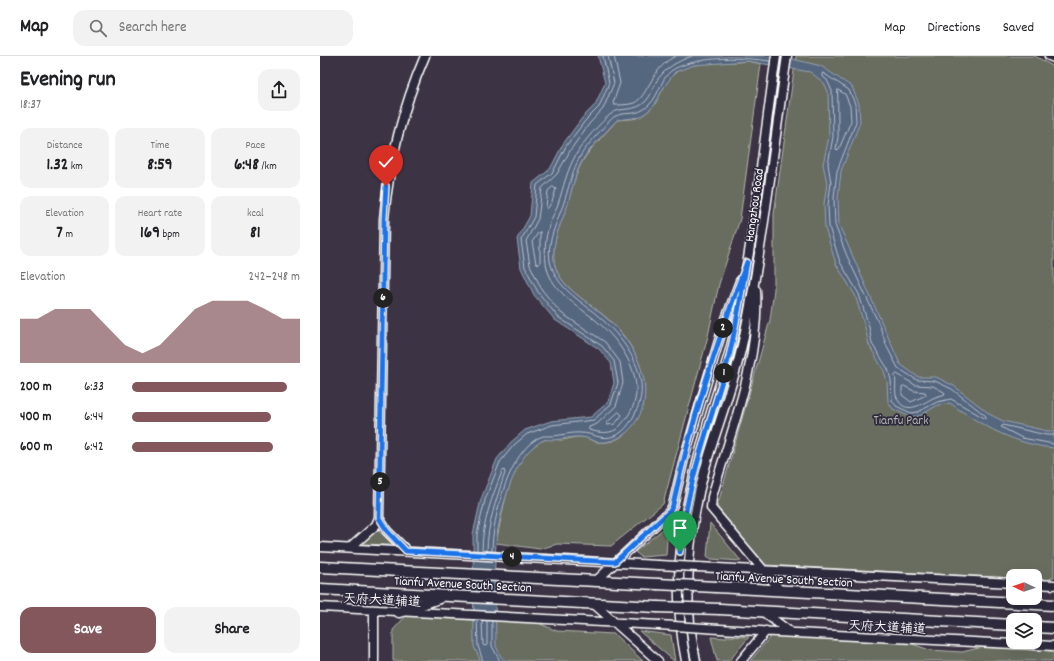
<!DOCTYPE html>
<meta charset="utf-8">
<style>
body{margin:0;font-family:Dekko,"LXGW WenKai TC",sans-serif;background:#f2f2f2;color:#202124;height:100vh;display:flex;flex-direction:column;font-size:15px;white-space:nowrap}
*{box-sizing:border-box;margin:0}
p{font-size:13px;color:#757577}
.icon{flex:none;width:22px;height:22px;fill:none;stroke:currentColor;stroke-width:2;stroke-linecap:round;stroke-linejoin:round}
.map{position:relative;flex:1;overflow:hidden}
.sheet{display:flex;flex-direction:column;background:#fff;width:320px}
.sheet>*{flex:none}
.needle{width:26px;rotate:273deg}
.tools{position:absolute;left:686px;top:513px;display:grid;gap:8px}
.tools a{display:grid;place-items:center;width:36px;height:36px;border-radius:8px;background:#fff;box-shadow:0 4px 16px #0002;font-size:20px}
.pin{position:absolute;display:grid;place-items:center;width:34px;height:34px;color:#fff;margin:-41px -17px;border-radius:50% 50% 50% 0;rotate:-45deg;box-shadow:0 0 4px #0007}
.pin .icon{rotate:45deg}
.km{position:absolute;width:20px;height:20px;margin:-10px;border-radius:50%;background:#222;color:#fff;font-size:11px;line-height:20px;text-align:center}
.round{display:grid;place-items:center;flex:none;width:42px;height:42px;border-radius:12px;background:#f2f2f2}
.overview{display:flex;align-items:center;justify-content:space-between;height:68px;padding:0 20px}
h1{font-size:22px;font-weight:700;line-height:30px}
.figures{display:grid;grid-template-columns:repeat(3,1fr);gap:6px;height:68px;padding:4px 20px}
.figures div{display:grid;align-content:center;border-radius:10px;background:#f2f2f2;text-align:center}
.figures b{font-size:17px;font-weight:700}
.figures small{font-size:11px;font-weight:400}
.figures p{font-size:11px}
.chart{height:112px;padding:8px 20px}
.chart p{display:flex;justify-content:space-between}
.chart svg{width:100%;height:72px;margin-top:4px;fill:#84575d;opacity:.7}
.button{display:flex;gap:8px;margin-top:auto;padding:8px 20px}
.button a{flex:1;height:46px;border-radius:12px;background:#84575d;color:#fff;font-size:16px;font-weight:700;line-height:46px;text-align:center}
.button a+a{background:#f2f2f2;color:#202124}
ul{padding:0 20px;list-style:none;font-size:13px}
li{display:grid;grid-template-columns:64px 48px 1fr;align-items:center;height:30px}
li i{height:10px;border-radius:5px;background:#84575d}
header{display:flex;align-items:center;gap:24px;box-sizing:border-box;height:56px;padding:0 20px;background:#fff;border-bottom:1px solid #e0e0e0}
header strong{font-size:19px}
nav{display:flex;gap:22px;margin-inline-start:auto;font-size:14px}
.search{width:280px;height:36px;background:#f2f2f2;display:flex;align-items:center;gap:10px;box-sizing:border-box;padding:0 14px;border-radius:12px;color:#757577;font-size:15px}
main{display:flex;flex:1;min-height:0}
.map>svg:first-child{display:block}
.green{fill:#686d5f;stroke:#b4b6af}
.water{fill:#54667f;stroke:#98a3b2}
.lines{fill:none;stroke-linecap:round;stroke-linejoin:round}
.shore{stroke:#bbc2cc;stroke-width:1}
.secondary-casing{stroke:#fff;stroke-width:11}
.highway-casing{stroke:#fff;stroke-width:13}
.secondary{stroke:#2f2a3d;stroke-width:8}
.highway{stroke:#2f2a3d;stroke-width:10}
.secondary-bridge-casing{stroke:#fff;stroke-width:11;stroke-linecap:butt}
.highway-bridge-casing{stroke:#fff;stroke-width:13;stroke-linecap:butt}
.secondary-bridge{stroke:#2f2a3d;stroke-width:8}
.highway-bridge{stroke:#2f2a3d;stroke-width:10}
.route-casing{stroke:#fff;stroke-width:8}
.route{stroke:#1a73e8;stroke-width:5}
.labels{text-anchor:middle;stroke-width:3.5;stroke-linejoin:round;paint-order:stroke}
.street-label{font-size:13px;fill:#fff;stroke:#2f2a3d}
.park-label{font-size:13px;fill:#b4b6af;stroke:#2f2a3d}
</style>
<header>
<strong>Map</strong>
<div class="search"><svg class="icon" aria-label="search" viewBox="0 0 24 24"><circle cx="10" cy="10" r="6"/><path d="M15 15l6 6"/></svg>Search here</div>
<nav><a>Map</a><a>Directions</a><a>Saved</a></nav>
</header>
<main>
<section class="sheet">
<div class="overview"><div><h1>Evening run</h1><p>18:37</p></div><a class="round"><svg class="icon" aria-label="share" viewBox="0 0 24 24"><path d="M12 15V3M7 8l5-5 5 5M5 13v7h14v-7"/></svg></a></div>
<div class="figures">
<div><p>Distance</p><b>1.32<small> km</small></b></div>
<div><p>Time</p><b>8:59</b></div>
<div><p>Pace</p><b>6:48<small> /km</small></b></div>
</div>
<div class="figures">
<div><p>Elevation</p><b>7<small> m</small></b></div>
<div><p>Heart rate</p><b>169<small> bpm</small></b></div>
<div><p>kcal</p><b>81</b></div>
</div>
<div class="chart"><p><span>Elevation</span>242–248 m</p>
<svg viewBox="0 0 160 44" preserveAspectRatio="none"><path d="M0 44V17L10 17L20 11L30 11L40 11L50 22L60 33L70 38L80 33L90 22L100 11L110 6L120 6L130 6L140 11L150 17L160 17V44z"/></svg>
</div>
<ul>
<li><b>200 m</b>6:33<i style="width:92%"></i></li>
<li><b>400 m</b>6:44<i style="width:83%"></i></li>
<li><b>600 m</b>6:42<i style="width:84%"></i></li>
</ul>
<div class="button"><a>Save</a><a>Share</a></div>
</section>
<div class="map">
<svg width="734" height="605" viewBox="0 0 734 605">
<rect width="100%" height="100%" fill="#3c3444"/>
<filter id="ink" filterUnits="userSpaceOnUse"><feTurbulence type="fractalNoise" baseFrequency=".025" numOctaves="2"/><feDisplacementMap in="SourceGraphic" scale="8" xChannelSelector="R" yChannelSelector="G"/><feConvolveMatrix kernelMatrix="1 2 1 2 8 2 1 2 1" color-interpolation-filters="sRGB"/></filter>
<g filter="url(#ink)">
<!-- green -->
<path class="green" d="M476 0H715L734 11V521L728 524 715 523V520H693V522L446 509 397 451 450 264 454 233V158Z
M427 5 441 8 420 163 399 228 388 280 343 448 291 490 237 488 220 493 176 487C183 455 187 416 211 392 214 390 220 385 224 384 229 382 237 384 242 384 249 383 256 380 263 381 268 382 272 385 277 386 293 388 304 381 313 369 318 363 323 352 324 345 328 310 306 275 278 255 263 243 240 229 235 210 230 189 240 170 246 151 252 135 255 116 265 101 274 88 287 76 297 64 304 63 315 64 321 60 339 51 340 30 355 17 369 4 407 8 427 5Z
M390 467 421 505 391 503 387 500Z
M348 469 346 499 321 501 315 496Z
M54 475H59L73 489 40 488Z
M86 560 216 566 237 575 294 578 323 605H73V574Z
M319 575 351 579 355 605H354Z
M406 580 429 581 409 605H397L391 581 406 582Z
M451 580 589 587 610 594 642 596 663 591 734 595V605H430Z"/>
<!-- water -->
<path class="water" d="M278 0H461L501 10 532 31 539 48 540 66 521 115 518 142 519 169 580 308 598 321H616L634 330 671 359 683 365 727 375H734V392C696 389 660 369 630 347L618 349 599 360 590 361 573 353 568 346 567 325 564 315 549 289 545 271 535 239 516 208 505 172 504 148 507 127 503 108 509 81 508 35 504 27 490 16 427 5 374 9 355 16 344 31 334 50 321 61 297 64C286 76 274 87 265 100 255 115 252 134 247 151 240 170 230 189 235 210 241 231 264 243 279 256 305 276 330 311 324 346 320 368 301 388 278 386 272 385 267 381 261 381 252 380 241 384 231 384 229 384 226 383 224 384 221 385 216 389 213 391 192 408 178 462 176 488 173 521 176 556 176 590L181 601 186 605H161L154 591 153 478 161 443 177 403 191 386 205 374 231 365 271 361 288 346 294 327 291 307 279 293 235 264 214 239 201 212 197 183 210 160 213 127 230 113 243 88 262 62 275 49 285 27Z"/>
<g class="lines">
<!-- shore -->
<path class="shore" d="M288 0 294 27 283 53 269 68 251 93 237 118 222 132 218 163 206 185 210 209 222 234 241 257 285 286 300 306 303 327 296 350 277 368 269 371V374C279 377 293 379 300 370 306 363 313 354 315 344 322 314 296 280 273 262 256 249 232 234 227 212 224 199 225 182 229 170 231 162 236 155 238 148 244 130 247 113 257 97 262 87 282 65 291 58 300 50 315 57 326 45 331 40 333 32 336 26 345 12 356 6 372 0
M294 0 300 27 293 47 294 49C300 49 308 49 314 47 328 41 332 10 356 0
M503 17 529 34 535 48 536 66 517 115 514 142 515 169 527 200 559 268 567 291 578 312 597 324 615 325 632 333 666 360V363L631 343 617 346 598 356 591 357 576 350 572 344 571 324 568 313 552 288 549 271 539 238 520 206 509 171 508 149 511 127 508 108 513 81 512 35 507 24 502 20Z
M518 34 525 38 530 50 531 65 518 95 516 93 518 81Z
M233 131 236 133 232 146 227 153 226 151 228 135Z
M220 176V207L218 209 216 207 212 186 218 177Z
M577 318 595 329 613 330 624 336 625 338C621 340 617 340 613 342 602 348 585 360 577 342 574 335 577 327 575 320Z
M584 330 594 335 605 336 606 339 591 346 582 339V331Z
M299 356 302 359 295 368 287 369V367Z
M734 379H726L683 369 681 371 702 382 734 388
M157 494V478L165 444 180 406 194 389 207 378 232 369 274 364 291 348 298 327 294 305 282 290 238 261 218 236 205 211 201 184 214 161 217 129 233 116 246 90 265 65 279 51 289 27 283 0
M162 495C162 467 172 441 182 416L184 414 185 417C177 441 167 469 167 495
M172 495C172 464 189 391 223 380 224 380 229 380 230 380 240 380 251 376 261 377 273 377 281 385 294 380 307 376 315 359 319 348 330 315 300 278 277 259 261 245 240 234 232 212 224 191 236 169 243 149 249 132 252 114 261 99 265 92 288 65 294 61 306 54 316 62 329 49 340 39 341 18 356 12 381 0 423 1 450 5
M157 564 158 590 163 605
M162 565 163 589 165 590 167 589V565
M172 565V590L180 605"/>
<defs>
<path id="secondary" d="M729 0 734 2
M436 234C440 305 411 374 392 441L391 452 461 535
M59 462 67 475 87 495
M0 491 338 509
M30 492 56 469 59 462 64 163C69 106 82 53 105 0
M397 512 693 527
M276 525 350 455 353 449 364 403 403 271 420 225
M715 528 734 529
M275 549 338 605
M0 551 339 569
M442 555 470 576
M399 573 734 590
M54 605V554
M366 605C349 522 364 450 387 370 396 337 409 304 416 269 434 181 443 90 456 0
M376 605C362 541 368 475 385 412 397 370 414 328 423 285 443 191 453 95 467 0
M421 605 446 575"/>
<path id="highway" d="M0 511 337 528
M396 531 734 549
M0 533 337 551
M400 553 693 569
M79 556 119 542
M715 571 734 572"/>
</defs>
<!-- secondary casing -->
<use href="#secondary" class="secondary-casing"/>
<!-- highway casing -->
<use href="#highway" class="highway-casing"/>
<!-- secondary -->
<use href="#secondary" class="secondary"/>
<!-- highway -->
<use href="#highway" class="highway"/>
<defs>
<path id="secondary-bridge" d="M338 509 397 512
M339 569 399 573"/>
<path id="highway-bridge" d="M337 528 396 531
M337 551 400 553"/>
</defs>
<!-- secondary-bridge casing -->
<use href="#secondary-bridge" class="secondary-bridge-casing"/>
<!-- highway-bridge casing -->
<use href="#highway-bridge" class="highway-bridge-casing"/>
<!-- secondary-bridge -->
<use href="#secondary-bridge" class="secondary-bridge"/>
<!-- highway-bridge -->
<use href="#highway-bridge" class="highway-bridge"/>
</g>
</g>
<g class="lines" filter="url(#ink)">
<defs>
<path id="route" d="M66 130 64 163 59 462 67 475 86 495 295 506 350 455 353 449C371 367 397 285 427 206 421 239 416 272 408 304 390 368 366 430 360 496"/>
</defs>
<!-- route casing -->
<use href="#route" class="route-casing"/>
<!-- route -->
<use href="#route" class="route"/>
</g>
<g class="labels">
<!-- street labels -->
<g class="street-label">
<text transform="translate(433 149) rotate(-82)" y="5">Hangzhou Road</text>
<text transform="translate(464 522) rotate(3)" y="5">Tianfu Avenue South Section</text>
<text transform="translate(143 527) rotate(3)" y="5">Tianfu Avenue South Section</text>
<text transform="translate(62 543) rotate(3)" y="5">天府大道辅道</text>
<text transform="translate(567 570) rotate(3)" y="5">天府大道辅道</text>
</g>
<!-- park labels -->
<g class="park-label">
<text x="581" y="368">Tianfu Park</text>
</g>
</g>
</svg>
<div class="tools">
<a><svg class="needle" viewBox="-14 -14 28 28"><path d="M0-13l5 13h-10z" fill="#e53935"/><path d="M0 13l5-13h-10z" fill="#757577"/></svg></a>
<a><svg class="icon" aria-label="layers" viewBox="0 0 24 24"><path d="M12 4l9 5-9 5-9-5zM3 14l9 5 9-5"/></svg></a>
</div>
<div class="pin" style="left:360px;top:496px;background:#1e9e55"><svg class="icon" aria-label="arrive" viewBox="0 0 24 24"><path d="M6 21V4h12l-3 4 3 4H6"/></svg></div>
<div class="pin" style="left:66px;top:130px;background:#d93025"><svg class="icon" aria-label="check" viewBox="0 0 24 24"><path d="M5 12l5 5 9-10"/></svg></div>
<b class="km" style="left:404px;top:317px">1</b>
<b class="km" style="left:403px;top:272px">2</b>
<b class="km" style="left:192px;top:501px">4</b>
<b class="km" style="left:60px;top:426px">5</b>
<b class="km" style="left:63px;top:242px">6</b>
</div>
</main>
